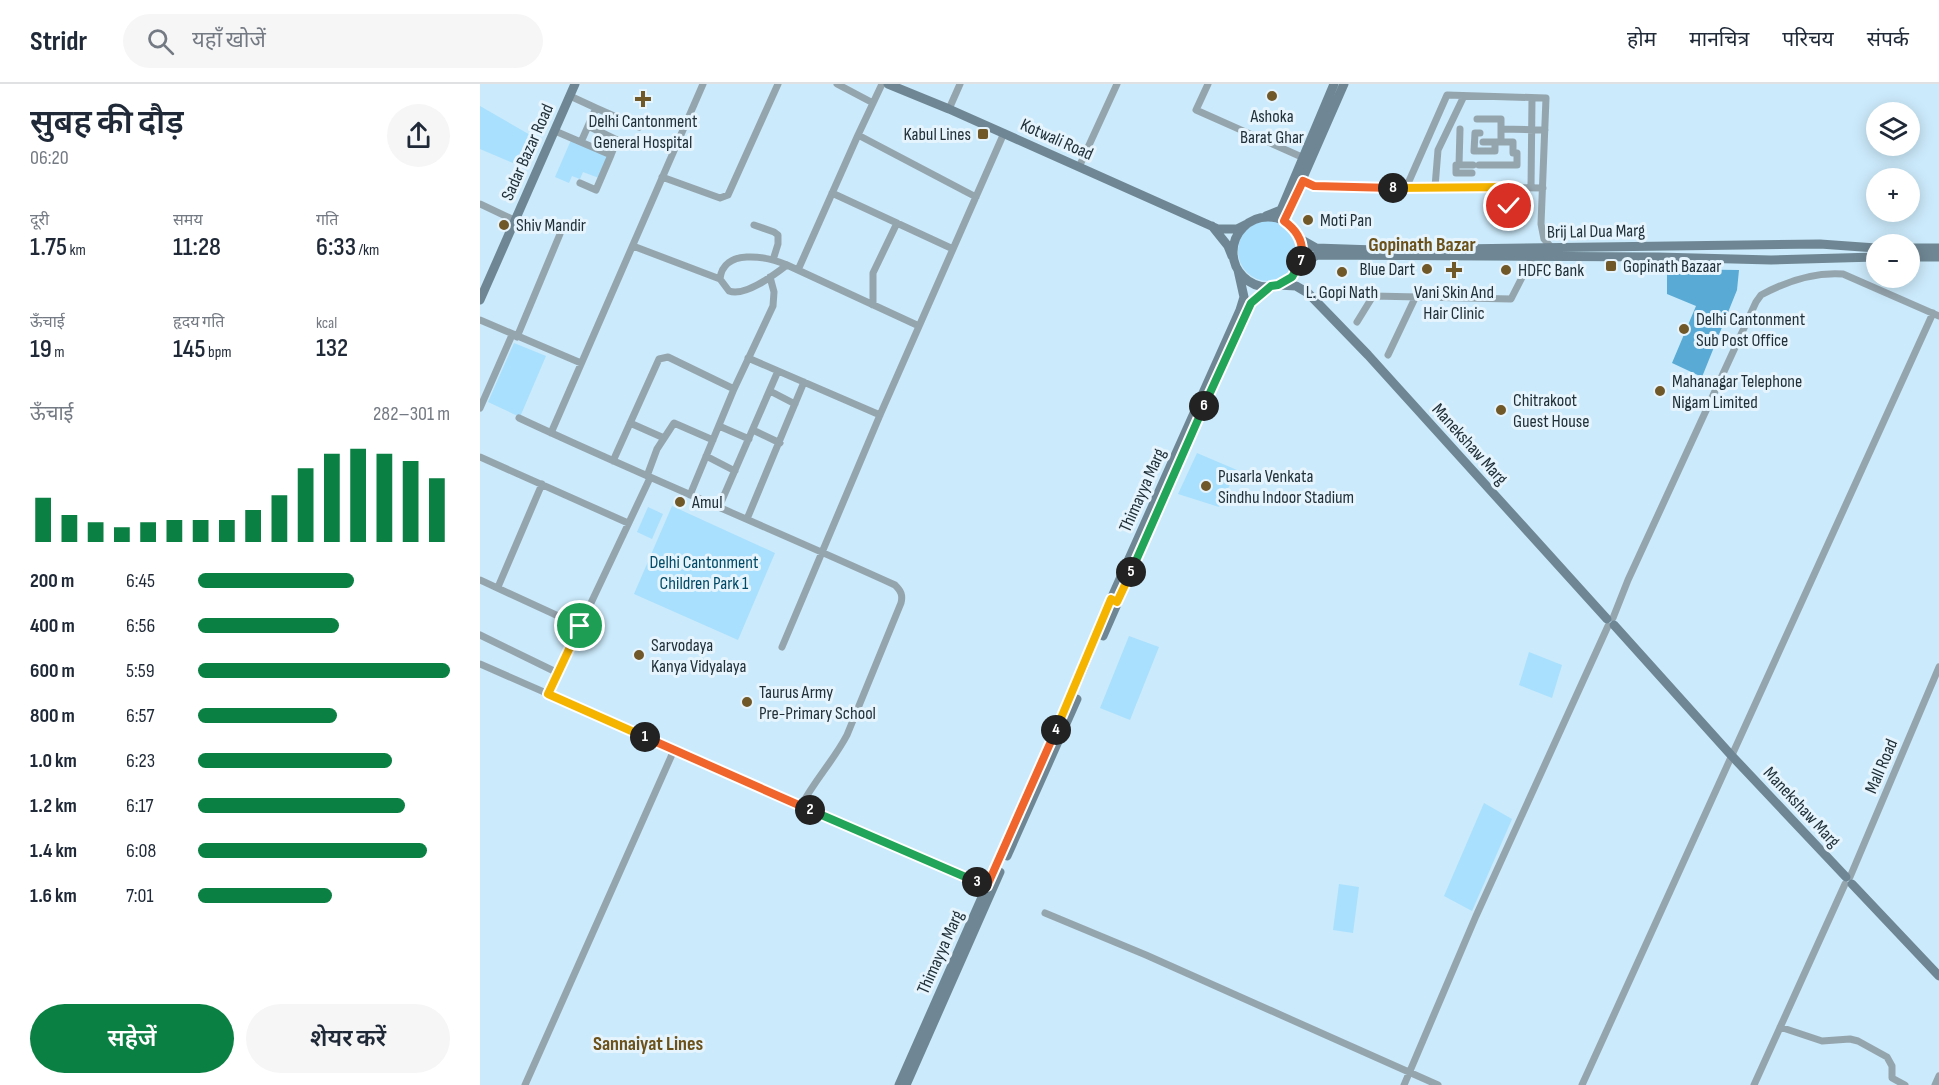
<!DOCTYPE html>
<html lang="hi">
<meta charset="utf-8">
<style>
body{margin:0;font-family:"Sofia Sans Condensed","Noto Sans Devanagari",sans-serif;background:#f6f6f7;color:#1f2937;height:100vh;display:flex;flex-direction:column;font-size:22px;white-space:nowrap}
*{box-sizing:border-box;margin:0}
p{font-size:20px;color:#747a83}
.icon{flex:none;width:33px;height:33px;fill:none;stroke:currentColor;stroke-width:2;stroke-linecap:round;stroke-linejoin:round}
.map{position:relative;flex:1;overflow:hidden}
.drawer{display:flex;flex-direction:column;background:#fff;width:480px}
.drawer>*{flex:none}
.buttons{position:absolute;left:1386px;top:18px;display:grid;gap:12px}
.buttons a{display:grid;place-items:center;width:54px;height:54px;border-radius:50%;background:#fff;box-shadow:0 3px 15px #0003;font-size:30px}
.pin{position:absolute;display:grid;place-items:center;width:51px;height:51px;color:#fff;margin:-26px;border:3px solid #fff;border-radius:50%;box-shadow:0 2px 6px #0007}
.km{position:absolute;width:30px;height:30px;margin:-15px;border-radius:50%;background:#222;color:#fff;font-size:16px;line-height:30px;text-align:center}
.round{display:grid;place-items:center;flex:none;width:63px;height:63px;border-radius:32px;background:#f6f6f7}
.head{display:flex;align-items:center;justify-content:space-between;height:102px;padding:0 30px}
h1{font-size:33px;font-weight:600;line-height:45px}
.figures{display:grid;grid-template-columns:repeat(3,1fr);gap:9px;height:102px;padding:6px 30px}
.figures div{display:grid;align-content:center}
.figures b{font-size:26px;font-weight:600}
.figures small{font-size:16px;font-weight:400}
.figures p{font-size:16px}
.chart{height:168px;padding:12px 30px}
.chart p{display:flex;justify-content:space-between}
.chart svg{width:100%;height:108px;margin-top:6px;stroke:#0b8043;stroke-width:6}
.action{display:flex;gap:12px;margin-top:auto;padding:12px 30px}
.action a{flex:1;height:69px;border-radius:36px;background:#0b8043;color:#fff;font-size:24px;font-weight:600;line-height:69px;text-align:center}
.action a+a{background:#f6f6f7;color:#1f2937}
ul{padding:0 30px;list-style:none;font-size:20px}
li{display:grid;grid-template-columns:96px 72px 1fr;align-items:center;height:45px}
li i{height:15px;border-radius:8px;background:#0b8043}
header{display:flex;align-items:center;gap:36px;box-sizing:border-box;height:84px;padding:0 30px;background:#fff;border-bottom:2px solid #e0e1e3}
header strong{font-size:28px}
nav{display:flex;gap:33px;margin-inline-start:auto;font-size:21px}
.search{width:420px;height:54px;background:#f6f6f7;display:flex;align-items:center;gap:15px;box-sizing:border-box;padding:0 21px;border-radius:33px;color:#747a83;font-size:22px}
main{display:flex;flex:1;min-height:0}
.map>svg:first-child{display:block}
.green{fill:#a9e0fe}
.forest{fill:#59abd5}
.lines{fill:none;stroke-linecap:round;stroke-linejoin:round}
.street{stroke:#95a5ae;stroke-width:7}
.secondary{stroke:#6f8794;stroke-width:9}
.split-1-casing{stroke:#fff;stroke-width:12}
.split-2-casing{stroke:#fff;stroke-width:12}
.split-3-casing{stroke:#fff;stroke-width:12}
.split-4-casing{stroke:#fff;stroke-width:12}
.split-5-casing{stroke:#fff;stroke-width:12}
.split-6-casing{stroke:#fff;stroke-width:12}
.split-7-casing{stroke:#fff;stroke-width:12}
.split-8-casing{stroke:#fff;stroke-width:12}
.split-9-casing{stroke:#fff;stroke-width:12}
.split-1{stroke:#f5b400;stroke-width:8}
.split-2{stroke:#f0652b;stroke-width:8}
.split-3{stroke:#22a559;stroke-width:8}
.split-4{stroke:#f0652b;stroke-width:8}
.split-5{stroke:#f5b400;stroke-width:8}
.split-6{stroke:#22a559;stroke-width:8}
.split-7{stroke:#22a559;stroke-width:8}
.split-8{stroke:#f0652b;stroke-width:8}
.split-9{stroke:#f5b400;stroke-width:8}
.poi-dot{fill:#705828;stroke:#e5f4fd;stroke-width:2}
.labels{text-anchor:middle;stroke-width:6;stroke-linejoin:round;paint-order:stroke}
.poi-label{font-size:18px;fill:#223139;stroke:#e5f4fd;text-anchor:start}
.street-label{font-size:18px;fill:#223139;stroke:#e5f4fd}
.park-label{font-size:18px;fill:#024a66;stroke:#e5f4fd}
.neighbourhood-label{font-size:20px;font-weight:bold;fill:#6c521a;stroke:#e5f4fd}
</style>
<header>
<strong>Stridr</strong>
<div class="search"><svg class="icon" aria-label="search" viewBox="0 0 24 24"><circle cx="10" cy="10" r="6"/><path d="M15 15l6 6"/></svg>यहाँ खोजें</div>
<nav><a>होम</a><a>मानचित्र</a><a>परिचय</a><a>संपर्क</a></nav>
</header>
<main>
<section class="drawer">
<div class="head"><div><h1>सुबह की दौड़</h1><p>06:20</p></div><a class="round"><svg class="icon" aria-label="share" viewBox="0 0 24 24"><path d="M12 15V3M7 8l5-5 5 5M5 13v7h14v-7"/></svg></a></div>
<div class="figures">
<div><p>दूरी</p><b>1.75<small> km</small></b></div>
<div><p>समय</p><b>11:28</b></div>
<div><p>गति</p><b>6:33<small> /km</small></b></div>
</div>
<div class="figures">
<div><p>ऊँचाई</p><b>19<small> m</small></b></div>
<div><p>हृदय गति</p><b>145<small> bpm</small></b></div>
<div><p>kcal</p><b>132</b></div>
</div>
<div class="chart"><p><span>ऊँचाई</span>282–301 m</p>
<svg viewBox="0 0 160 44" preserveAspectRatio="none"><path d="M5 44V26M15 44V33M25 44V36M35 44V38M45 44V36M55 44V35M65 44V35M75 44V35M85 44V31M95 44V25M105 44V14M115 44V8M125 44V6M135 44V8M145 44V11M155 44V18"/></svg>
</div>
<ul>
<li><b>200 m</b>6:45<i style="width:62%"></i></li>
<li><b>400 m</b>6:56<i style="width:56%"></i></li>
<li><b>600 m</b>5:59<i style="width:100%"></i></li>
<li><b>800 m</b>6:57<i style="width:55%"></i></li>
<li><b>1.0 km</b>6:23<i style="width:77%"></i></li>
<li><b>1.2 km</b>6:17<i style="width:82%"></i></li>
<li><b>1.4 km</b>6:08<i style="width:91%"></i></li>
<li><b>1.6 km</b>7:01<i style="width:53%"></i></li>
</ul>
<div class="action"><a>सहेजें</a><a>शेयर करें</a></div>
</section>
<div class="map">
<svg width="1459" height="1001" viewBox="0 0 1459 1001">
<rect width="100%" height="100%" fill="#cbeafb"/>
<!-- green -->
<path class="green" d="M0 22 52 52 40 82 0 65Z
M91 56 128 71 119 94 103 88 100 95 92 92 89 99 75 93Z
M758 167a30 30 0 1 1 60 0a30 30 0 1 1-60 0Z
M34 259 66 272 40 333 8 318Z
M717 369 757 386 739 423 698 410Z
M192 422 295 469 258 556 154 510Z
M168 423 183 430 172 455 157 448Z
M649 552 679 563 650 636 620 624Z
M1049 568 1082 581 1072 614 1039 601Z
M1004 719 1032 735 992 827 964 812Z
M859 800 879 803 873 849 853 846Z"/>
<!-- forest -->
<path class="forest" d="M1187 185 1259 186 1257 206 1222 293 1192 279 1216 222 1187 210Z"/>
<g class="lines">
<!-- street -->
<path class="street" d="M357 0 393 19
M728 0 716 26 824 74
M90 12 116 24 101 58
M116 24 159 43
M469 25 480 0
M997 35H1021V58H1003
M108 42 137 56 131 71
M1021 45 1065 46
M75 47 131 71 116 106 100 99
M1000 49H995L994 67H1015V58
M378 51 402 0
M979 81 980 45
M999 81H1037V69H1033V58H1021
M599 83 637 0
M992 89H976V81H993
M182 93 240 114 248 111 298 0
M823 97 834 102 1063 104
M955 103 958 66 984 12
M1029 103V140
M926 104 967 11 1066 14 1061 140 1064 155 1072 164
M1051 104 1052 14
M352 109 473 165
M0 120 34 136
M274 141 294 148 298 151V160L293 176
M153 162 240 195
M307 181C294 191 265 213 249 207L240 195C243 164 286 172 307 181L439 242
M318 186 378 51 496 113
M393 221V189L417 139
M0 236 101 279
M877 238 893 212 1031 215 1053 172
M37 253 80 150
M908 271 936 212
M268 274 400 331
M290 307 315 320
M0 324 32 251
M39 334C163 392 290 444 415 501 421 507 423 511 421 519L367 651C354 676 334 697 321 722
M150 339 184 354
M239 342 269 355
M273 346 300 359
M71 349 223 0
M226 372 255 387
M0 373 148 439
M133 377 179 275 188 273 254 305
M167 392 177 365 194 339 233 356
M210 411 254 305 293 222 294 208 290 193
M239 423 298 287
M267 435 324 298
M0 496 100 542
M18 503 62 400
M1133 534 1148 496 1276 218 1281 211C1305 198 1335 188 1363 190L1459 232
M0 551 78 589
M302 563 400 331 524 49
M0 580 507 802
M68 610 170 394
M1370 793 1459 583
M565 829 666 871 958 1001
M1300 943 1342 957 1370 955 1378 957 1407 973 1412 982V994L1425 1001
M45 1001 194 666
M924 1001 996 832 1128 542
M1102 1001 1453 229
M1274 1001 1365 800
M1455 1001 1459 992"/>
<!-- secondary -->
<path class="secondary" d="M408 0 469 25 738 145H757L767 140
M786 132 801 126 854 0
M753 168a35 35 0 1 1 70 0a35 35 0 1 1-70 0Z
M804 137 864 0
M732 142 748 162 752 172
M820 155 836 164 895 166
M1430 164H1459
M909 166 1340 160 1396 164
M1430 173H1459
M820 181 837 171 1178 173 1291 176 1396 173
M798 201 816 202 828 209 888 271 1127 535
M0 216 95 0
M1134 541 1251 671 1366 793
M623 552 765 229 773 216 791 202
M527 772 597 615
M1372 800 1459 892
M419 1001 603 585 631 515 760 226 764 213 758 186
M426 1001 520 788"/>
</g>
<g class="lines">
<defs>
<path id="split-1" d="M100 542 68 610 165 653"/>
<path id="split-2" d="M165 653 330 726"/>
<path id="split-3" d="M330 726 497 798"/>
<path id="split-4" d="M497 798 507 802 576 646"/>
<path id="split-5" d="M576 646 631 515 637 518 651 488"/>
<path id="split-6" d="M651 488 724 322"/>
<path id="split-7" d="M724 322 771 219 791 202 798 201 812 193 821 177"/>
<path id="split-8" d="M821 177C825 160 818 147 804 137L823 97 834 102 913 104"/>
<path id="split-9" d="M913 104 1029 103V122"/>
</defs>
<!-- split-1 casing -->
<use href="#split-1" class="split-1-casing"/>
<!-- split-2 casing -->
<use href="#split-2" class="split-2-casing"/>
<!-- split-3 casing -->
<use href="#split-3" class="split-3-casing"/>
<!-- split-4 casing -->
<use href="#split-4" class="split-4-casing"/>
<!-- split-5 casing -->
<use href="#split-5" class="split-5-casing"/>
<!-- split-6 casing -->
<use href="#split-6" class="split-6-casing"/>
<!-- split-7 casing -->
<use href="#split-7" class="split-7-casing"/>
<!-- split-8 casing -->
<use href="#split-8" class="split-8-casing"/>
<!-- split-9 casing -->
<use href="#split-9" class="split-9-casing"/>
<!-- split-1 -->
<use href="#split-1" class="split-1"/>
<!-- split-2 -->
<use href="#split-2" class="split-2"/>
<!-- split-3 -->
<use href="#split-3" class="split-3"/>
<!-- split-4 -->
<use href="#split-4" class="split-4"/>
<!-- split-5 -->
<use href="#split-5" class="split-5"/>
<!-- split-6 -->
<use href="#split-6" class="split-6"/>
<!-- split-7 -->
<use href="#split-7" class="split-7"/>
<!-- split-8 -->
<use href="#split-8" class="split-8"/>
<!-- split-9 -->
<use href="#split-9" class="split-9"/>
</g>
<!-- markers -->
<g class="poi-dot">
<circle cx="792" cy="12" r="6"/>
<path d="M160 6h6v6h6v6h-6v6h-6v-6h-6v-6h6z"/>
<rect x="497" y="44" width="12" height="12" rx="3"/>
<circle cx="828" cy="136" r="6"/>
<circle cx="24" cy="141" r="6"/>
<rect x="1125" y="176" width="12" height="12" rx="3"/>
<circle cx="947" cy="185" r="6"/>
<path d="M971 177h6v6h6v6h-6v6h-6v-6h-6v-6h6z"/>
<circle cx="1026" cy="186" r="6"/>
<circle cx="862" cy="188" r="6"/>
<circle cx="1204" cy="245" r="6"/>
<circle cx="1180" cy="307" r="6"/>
<circle cx="1021" cy="326" r="6"/>
<circle cx="726" cy="402" r="6"/>
<circle cx="200" cy="418" r="6"/>
<circle cx="159" cy="571" r="6"/>
<circle cx="267" cy="618" r="6"/>
</g>
<g class="labels">
<!-- poi labels -->
<g class="poi-label">
<text x="792" y="38" text-anchor="middle">Ashoka<tspan x="792" dy="21">Barat Ghar</tspan></text>
<text x="163" y="43" text-anchor="middle">Delhi Cantonment<tspan x="163" dy="21">General Hospital</tspan></text>
<text x="491" y="56" text-anchor="end">Kabul Lines</text>
<text x="840" y="142">Moti Pan</text>
<text x="36" y="147">Shiv Mandir</text>
<text x="1143" y="188">Gopinath Bazaar</text>
<text x="935" y="191" text-anchor="end">Blue Dart</text>
<text x="1038" y="192">HDFC Bank</text>
<text x="862" y="214" text-anchor="middle">L. Gopi Nath</text>
<text x="974" y="214" text-anchor="middle">Vani Skin And<tspan x="974" dy="21">Hair Clinic</tspan></text>
<text x="1216" y="241">Delhi Cantonment<tspan x="1216" dy="21">Sub Post Office</tspan></text>
<text x="1192" y="303">Mahanagar Telephone<tspan x="1192" dy="21">Nigam Limited</tspan></text>
<text x="1033" y="322">Chitrakoot<tspan x="1033" dy="21">Guest House</tspan></text>
<text x="738" y="398">Pusarla Venkata<tspan x="738" dy="21">Sindhu Indoor Stadium</tspan></text>
<text x="212" y="424">Amul</text>
<text x="171" y="567">Sarvodaya<tspan x="171" dy="21">Kanya Vidyalaya</tspan></text>
<text x="279" y="614">Taurus Army<tspan x="279" dy="21">Pre-Primary School</tspan></text>
</g>
<!-- street labels -->
<g class="street-label">
<text transform="translate(577 55) rotate(24)" y="6">Kotwali Road</text>
<text transform="translate(47 68) rotate(-66)" y="6">Sadar Bazar Road</text>
<text transform="translate(1116 147) rotate(-1)" y="6">Brij Lal Dua Marg</text>
<text transform="translate(990 360) rotate(48)" y="6">Manekshaw Marg</text>
<text transform="translate(662 406) rotate(-66)" y="6">Thimayya Marg</text>
<text transform="translate(1401 682) rotate(-67)" y="6">Mall Road</text>
<text transform="translate(1322 723) rotate(47)" y="6">Manekshaw Marg</text>
<text transform="translate(460 868) rotate(-66)" y="6">Thimayya Marg</text>
</g>
<!-- park labels -->
<g class="park-label">
<text x="224" y="484">Delhi Cantonment<tspan x="224" dy="21">Children Park 1</tspan></text>
</g>
<!-- neighbourhood labels -->
<g class="neighbourhood-label">
<text x="942" y="167">Gopinath Bazar</text>
<text x="168" y="966">Sannaiyat Lines</text>
</g>
</g>
</svg>
<div class="buttons">
<a><svg class="icon" aria-label="layers" viewBox="0 0 24 24"><path d="M12 4l9 5-9 5-9-5zM3 14l9 5 9-5"/></svg></a>
<a>+</a>
<a>−</a>
</div>
<div class="pin" style="left:100px;top:542px;background:#1e9e55"><svg class="icon" aria-label="arrive" viewBox="0 0 24 24"><path d="M6 21V4h12l-3 4 3 4H6"/></svg></div>
<div class="pin" style="left:1029px;top:122px;background:#d93025"><svg class="icon" aria-label="check" viewBox="0 0 24 24"><path d="M5 12l5 5 9-10"/></svg></div>
<b class="km" style="left:165px;top:653px">1</b>
<b class="km" style="left:330px;top:726px">2</b>
<b class="km" style="left:497px;top:798px">3</b>
<b class="km" style="left:576px;top:646px">4</b>
<b class="km" style="left:651px;top:488px">5</b>
<b class="km" style="left:724px;top:322px">6</b>
<b class="km" style="left:821px;top:177px">7</b>
<b class="km" style="left:913px;top:104px">8</b>
</div>
</main>
